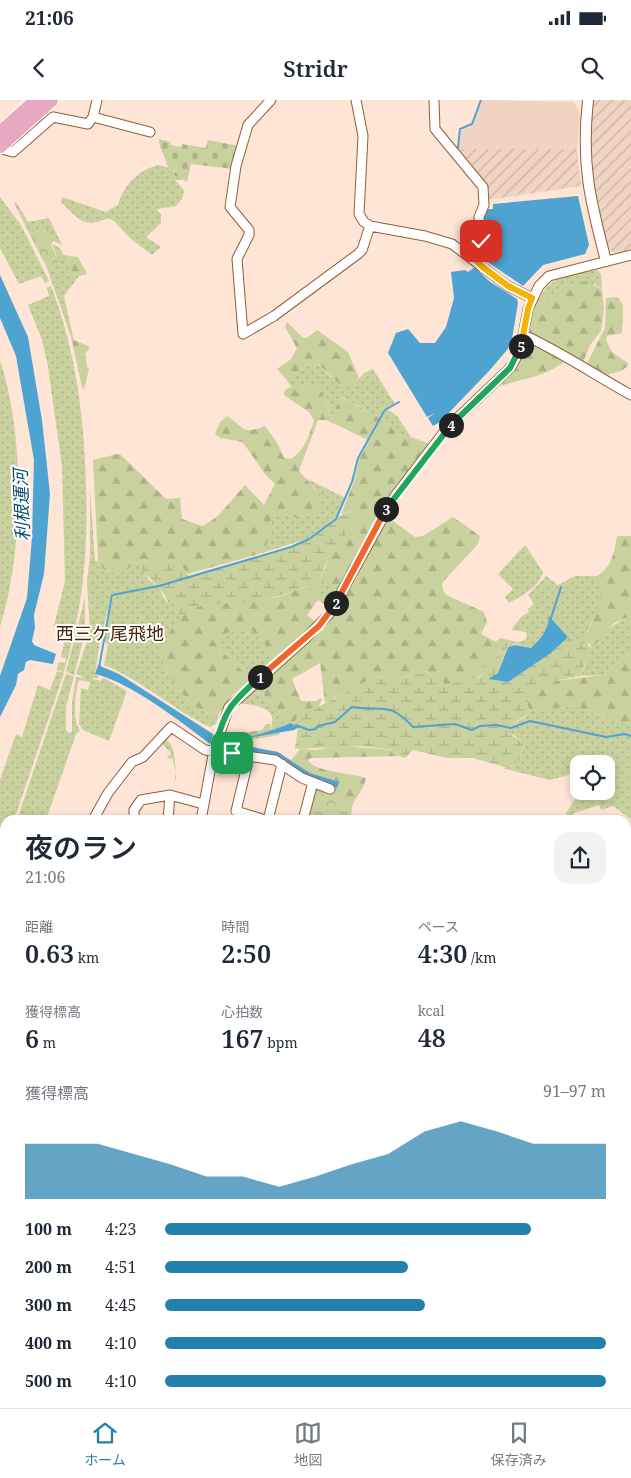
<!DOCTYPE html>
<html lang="ja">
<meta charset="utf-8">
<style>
body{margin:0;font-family:"Noto Serif","Noto Sans JP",serif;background:#f2f2f3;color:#1f2937;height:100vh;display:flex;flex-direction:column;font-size:19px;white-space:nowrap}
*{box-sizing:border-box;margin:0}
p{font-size:16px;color:#747a83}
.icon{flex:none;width:28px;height:28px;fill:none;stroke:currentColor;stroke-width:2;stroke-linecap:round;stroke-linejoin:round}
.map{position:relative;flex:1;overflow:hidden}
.drawer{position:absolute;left:0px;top:715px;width:631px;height:594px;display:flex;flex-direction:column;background:#fff;border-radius:15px 15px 0 0;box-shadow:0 2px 8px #0003}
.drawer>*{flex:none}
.controls{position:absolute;left:570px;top:655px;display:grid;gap:10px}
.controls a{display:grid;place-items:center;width:45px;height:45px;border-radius:10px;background:#fff;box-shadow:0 2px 8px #0003;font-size:25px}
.pin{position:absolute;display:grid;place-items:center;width:42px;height:42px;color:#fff;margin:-21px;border-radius:10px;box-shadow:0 2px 8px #0006}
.km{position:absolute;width:25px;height:25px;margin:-12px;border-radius:50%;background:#222;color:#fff;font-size:14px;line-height:25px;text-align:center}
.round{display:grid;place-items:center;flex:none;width:52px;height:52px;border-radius:15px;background:#f2f2f3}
.headline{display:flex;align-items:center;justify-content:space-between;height:85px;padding:0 25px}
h1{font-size:28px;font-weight:600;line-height:38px}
.figures{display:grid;grid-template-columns:repeat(3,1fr);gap:8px;height:85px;padding:5px 25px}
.figures div{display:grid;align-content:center}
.figures b{font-size:25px;font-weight:600}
.figures small{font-size:14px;font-weight:400}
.figures p{font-size:14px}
.chart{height:140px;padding:10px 25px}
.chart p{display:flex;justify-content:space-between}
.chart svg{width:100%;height:90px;margin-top:5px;fill:#2380ad;opacity:.7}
ul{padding:0 25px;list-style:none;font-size:16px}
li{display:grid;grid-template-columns:80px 60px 1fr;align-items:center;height:38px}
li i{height:12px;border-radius:6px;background:#2380ad}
.status{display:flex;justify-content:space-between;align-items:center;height:35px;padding:0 25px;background:#fff;direction:ltr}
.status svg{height:14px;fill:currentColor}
header{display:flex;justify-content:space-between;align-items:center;height:65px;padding:0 25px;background:#fff;font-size:22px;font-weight:600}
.menu{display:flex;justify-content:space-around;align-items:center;height:70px;border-top:1px solid #e0e1e3;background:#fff;font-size:14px;color:#747a83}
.menu a{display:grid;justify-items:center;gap:2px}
.menu .active{color:#2380ad}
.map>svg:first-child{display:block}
.built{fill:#efd4c3}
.industrial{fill:url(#industrial-furrows)}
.grass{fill:url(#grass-dots)}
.forest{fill:url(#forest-firs)}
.wetland{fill:url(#wetland-marsh)}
.cemetery{fill:url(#cemetery-stones)}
.park{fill:url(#park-crowns)}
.water{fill:#4fa3d0}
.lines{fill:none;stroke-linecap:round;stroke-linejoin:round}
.stream{stroke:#4fa3d0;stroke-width:2}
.minor-casing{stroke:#925e39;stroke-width:11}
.tertiary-casing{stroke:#925e39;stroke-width:12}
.trunk-casing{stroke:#fff;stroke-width:16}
.minor{stroke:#fff;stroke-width:9}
.tertiary{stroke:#fff;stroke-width:10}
.trunk{stroke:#e8a8c2;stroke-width:14}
.split-1-casing{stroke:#fff;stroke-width:10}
.split-2-casing{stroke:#fff;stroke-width:10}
.split-3-casing{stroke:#fff;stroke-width:10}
.split-4-casing{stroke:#fff;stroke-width:10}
.split-5-casing{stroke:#fff;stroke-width:10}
.split-6-casing{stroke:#fff;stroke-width:10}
.split-7-casing{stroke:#fff;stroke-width:10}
.split-1{stroke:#22a559;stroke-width:6}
.split-2{stroke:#f0652b;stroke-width:6}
.split-3{stroke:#f0652b;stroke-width:6}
.split-4{stroke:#22a559;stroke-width:6}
.split-5{stroke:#22a559;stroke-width:6}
.split-6{stroke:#f5b400;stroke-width:6}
.split-7{stroke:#f5b400;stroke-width:6}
.labels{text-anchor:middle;stroke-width:4;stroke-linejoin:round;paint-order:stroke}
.water-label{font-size:18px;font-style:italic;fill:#0b4f6e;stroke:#fff}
.neighbourhood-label{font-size:18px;fill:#472205;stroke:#fff}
</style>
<div class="status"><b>21:06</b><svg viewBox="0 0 49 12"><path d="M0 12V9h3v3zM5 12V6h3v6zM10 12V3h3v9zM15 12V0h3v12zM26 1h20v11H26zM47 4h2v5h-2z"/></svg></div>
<header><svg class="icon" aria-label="back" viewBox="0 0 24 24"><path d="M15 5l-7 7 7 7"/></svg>Stridr<svg class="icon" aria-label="search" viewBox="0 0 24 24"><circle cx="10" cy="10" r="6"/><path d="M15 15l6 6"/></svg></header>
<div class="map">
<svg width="631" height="1308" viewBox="0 0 631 1308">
<defs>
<pattern id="industrial-furrows" width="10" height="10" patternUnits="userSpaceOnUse" patternTransform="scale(1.25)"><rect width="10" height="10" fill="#efd4c3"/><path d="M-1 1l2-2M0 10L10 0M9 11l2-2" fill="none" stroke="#ccb4a6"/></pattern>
<pattern id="grass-dots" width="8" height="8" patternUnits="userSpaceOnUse" patternTransform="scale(1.25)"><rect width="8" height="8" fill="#c9d19f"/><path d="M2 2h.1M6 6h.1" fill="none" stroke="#acb287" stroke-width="1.8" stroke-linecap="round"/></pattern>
<pattern id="forest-firs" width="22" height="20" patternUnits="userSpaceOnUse" patternTransform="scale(1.25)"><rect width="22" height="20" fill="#c9d19f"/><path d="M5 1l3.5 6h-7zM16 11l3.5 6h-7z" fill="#acb287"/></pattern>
<pattern id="wetland-marsh" width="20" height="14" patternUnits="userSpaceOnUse" patternTransform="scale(1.25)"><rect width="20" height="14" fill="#c9d19f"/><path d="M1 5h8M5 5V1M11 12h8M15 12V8" fill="none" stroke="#acb287"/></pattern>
<pattern id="cemetery-stones" width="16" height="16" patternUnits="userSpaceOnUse" patternTransform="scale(1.25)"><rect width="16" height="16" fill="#c9d19f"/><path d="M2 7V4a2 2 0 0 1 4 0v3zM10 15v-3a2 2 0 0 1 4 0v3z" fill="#acb287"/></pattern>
<pattern id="park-crowns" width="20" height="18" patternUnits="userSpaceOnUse" patternTransform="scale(1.25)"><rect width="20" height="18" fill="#c9d19f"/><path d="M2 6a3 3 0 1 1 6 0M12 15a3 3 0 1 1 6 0" fill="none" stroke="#acb287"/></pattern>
</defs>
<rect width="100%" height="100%" fill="#fee5d5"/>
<!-- built -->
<path class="built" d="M482 0 574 2 580 15 577 49H459L461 31 472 26Z"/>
<!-- industrial -->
<path class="industrial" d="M592 0H631V151L618 154 609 150 606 146 590 67Z
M459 49H577L581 86 488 100 485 81Z"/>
<!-- grass -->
<path class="grass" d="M159 65 172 69 174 75 184 80H175L184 90 182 99 176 106 156 109 161 114V123L146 137 161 147 152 155 131 139 114 121 108 118C84 129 79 120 61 102L62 97 106 112 118 105C124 85 138 70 159 65Z
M0 97 21 125 49 181 45 183 41 176 19 184 0 148Z
M16 102 28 122 49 118 62 145 53 141 47 130 29 133 14 103Z
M52 144 60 148 72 173 79 176 64 196 73 237H71L47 168 59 162Z
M597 170 601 174 602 190 595 184H566L533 209C552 174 559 177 597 170Z
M51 186C73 243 82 301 85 361 89 437 86 498 64 572L57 570 59 562 65 563 66 559 61 557 67 529 54 526 65 481 62 366 48 267 42 240 28 205 49 196 47 188Z
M0 260C25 337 24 449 0 527Z
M317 263 331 277 354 284 364 273 373 269 395 304 385 309 380 318 342 297 332 316 333 323 326 320C333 307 325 292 314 285L292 288 286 279 307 265Z
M387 309 397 316 411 337 428 343 399 335 382 318Z
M303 377 344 397 339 414 328 424 307 439 262 453 270 437 272 417H299L315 412 316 390Z
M90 389 95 461H98L103 469 118 474 142 460 141 463 148 479 160 489 163 497 175 511 183 516 171 531 159 553C171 579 187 613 219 614L216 624 210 627C173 610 142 580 104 565L108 545 104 540 105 533 114 493H112L100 541 95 574 98 575V578H91L101 581 102 578 106 579 127 591 109 641 83 630 79 624 81 588 88 590 90 582 79 580C75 594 72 618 80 631L76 634 46 720H17L66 574 74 576 66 607V631L69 633 72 632V603L76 577 85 578 76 574 90 533 87 481 90 457Z
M525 445 543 472C540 486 521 497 509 503L505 497 513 489 498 474Z
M325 469 329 483 341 487 328 507 318 500 321 489 309 486 298 488 320 479Z
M546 476 558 485 575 476H597C599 482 602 489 602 495 603 514 581 524 589 547L568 537 550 517 547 532 531 548 504 541 500 544 495 542 501 538C509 540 520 545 527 538L526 532 511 530 521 517 529 512 528 509 534 504 528 495Z
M85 497V533L74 575 66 572Z
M631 516V552L602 575 580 576C586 567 587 557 592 548 601 532 615 523 631 516Z
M252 530 276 558 252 580 219 549 226 533Z
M57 571 64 573 14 720H5V747L0 764V680L16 634 22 637 38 585 50 590Z
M250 593 263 594 283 617 284 625 270 631C280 607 258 606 239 603Z
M573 606 631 625V719L613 706 601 710 599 705 572 714 574 720H562L580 691H606V664H579V672L550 680 502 668C518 668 522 656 524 643L509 631 510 625 526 617 531 611Z
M280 632 279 635 237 642V645L221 642Z
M166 640C178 645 176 680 173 691L169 689 173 690 176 677 173 659 167 658 171 653 162 644Z
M5 757V824L0 840V776Z
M0 1021 5 1033V1071L0 1064Z
M0 1150 5 1156V1182L0 1177Z
M34 1304H70L71 1308H5Z
M72 1304H96L106 1308H73Z
M140 1304H174L178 1308H144Z
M220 1304H259L261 1308H222Z"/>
<!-- forest -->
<path class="forest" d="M63 155 78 157 87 174 79 176 72 173Z
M588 181 602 190 604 209 601 231 590 245 582 265 529 234 533 209 566 184Z
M618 197 623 205 622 233 607 236 606 240 612 252 629 264C623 273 611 273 601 276L585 267 605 228 606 198Z
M287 222 302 237 307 238 317 230 348 252 359 278 354 284 343 287 317 263 307 265 286 279 277 269 291 259 297 248 285 227Z
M71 237H73L74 240 90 247 85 254 87 267 89 269 84 289 82 287Z
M526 240 566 260C547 277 524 278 501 286Z
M314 285C325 293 333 307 326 320H318L299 371 322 398 321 410 299 417H272L270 437 262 453 188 474 176 461 158 463 142 460 119 474 103 469 98 461 93 360 117 354 121 355 166 399 180 398 182 419 203 426 218 416 245 385 264 405 275 384C261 372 254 356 242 342L221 338 215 334 220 322 227 316C245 328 242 335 265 326L276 341 284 358 291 359C305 350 308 337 314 321L309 312 284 295V292L288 288Z
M341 297 380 318 368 340 333 323 332 316Z
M382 318 399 335 428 343 429 347 365 442 341 487 329 483 325 469 329 455 358 420 352 411 341 414 354 382 359 359Z
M386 416 415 437 423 436 453 417 480 436 478 444 442 483 443 490 446 495 484 512 487 522 481 534 500 544C500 554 496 558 491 565 476 584 468 581 446 585L426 571 403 578 383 576 373 578 325 603 320 563 292 579 301 601H317L320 598 322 600 318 607 302 611 294 623 284 625 283 617 263 594 250 593 319 533 332 518Z
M617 436H631V516L614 523 592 548 586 539C594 509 607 507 597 476 612 467 614 453 617 436Z
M316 485 321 489 318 500 307 515 317 523 276 558 252 530 226 533 219 549 252 580 232 595 219 614C187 613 171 579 159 553 167 538 175 518 190 509 207 499 248 502 267 499 284 497 299 487 316 485Z
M631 552V625L573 606 531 611 527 605 529 598 555 581 602 575Z
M266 624H271L270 631C257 635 234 644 223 636L262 630Z
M341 646 395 650 399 656 310 658 308 661C316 672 352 673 366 678 362 696 350 698 351 720L332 692 334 686 337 687 339 683 310 673 291 660 300 649 315 650Z
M0 853 5 855V974L0 976Z"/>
<!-- wetland -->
<path class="wetland" d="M352 411 357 412 358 420 329 455 320 479C303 490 262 502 242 503 221 504 199 501 183 516 168 508 168 498 159 488 152 480 146 475 140 466L142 460 158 463 176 461 189 476C228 463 270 457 307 440 323 432 335 415 352 411Z
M568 537 592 548 580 576 555 581 529 598 527 605 531 611C525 619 515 619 509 627L513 636 524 643 519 661 508 668 473 658H447L413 650 405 658 399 656 395 650 362 646 295 649 298 627 300 626 292 627 301 611 318 607 373 578 383 576 403 578 426 571 446 585 481 577 484 566 498 556 500 544 504 540 516 545 507 547 498 573 490 579 508 582 551 553Z"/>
<!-- cemetery -->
<path class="cemetery" d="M159 39 171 42 170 45 181 47 182 44 206 48 208 40 239 46 233 69 191 64 187 82 174 75V71L168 67C166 58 158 47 159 39Z"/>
<!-- park -->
<path class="park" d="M48 130 53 141 51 145 59 162 47 168 29 133Z
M317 687 352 701 351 720H307Z
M626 835 631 836V1109H626Z
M0 1194 5 1199V1287L0 1288Z"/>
<!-- water -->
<path class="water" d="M578 96 589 145 585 154 543 165 523 186 479 156 484 141 483 118 487 109H493V104Z
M475 167 489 181 517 199 518 203 511 245 490 270 440 322 433 326 428 318 435 313 427 317 388 253 396 233 408 229 420 243H435L446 227 454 198 451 172 465 170 468 172Z
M0 175 28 237 42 320 50 394 44 474 34 515 35 528 32 541 34 545 56 554 53 564 30 560 26 562 24 570 18 574 16 585 0 617V576L27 498 32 437 34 360 16 256 0 218Z
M549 516 568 537 551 553 508 582 488 579 498 573 508 547 516 545 531 548C541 538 548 531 549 516Z
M98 565 119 574 213 634 210 644C183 623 128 581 95 574Z
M291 623 294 625 292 628 296 624 301 626 294 630 225 642 278 652 310 673 339 682 337 688 250 653 220 646 221 642H225L221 641 222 636C244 642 270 631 291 623Z
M631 837V878H626V838Z"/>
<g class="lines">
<!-- stream -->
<path class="stream" d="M458 48 460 29 472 24 481 0
M551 518 561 487
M99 568 112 495 159 486 291 447 309 439 336 419 352 382 358 358 385 310 399 302
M298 626 309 630 316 629 318 626 335 622 352 607C382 612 388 600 413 627L455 624 472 630 480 626 496 625 511 628 530 621 606 637 625 634 631 636"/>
<defs>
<path id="minor" d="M271 0 248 25 236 66 230 107 249 130V135L237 159 243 234 274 216 358 154 362 150 370 126
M356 0 363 36 359 114 364 122 370 126 425 136 452 144 508 186 532 198
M434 0 435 29 483 87 484 105 479 117 481 141 472 157
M93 17 150 32
M5 50 13 52 53 17 88 24 93 17 97 0
M524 235C561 252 595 275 631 295
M249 657 236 711 265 720
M93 720 108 693 132 662 143 657 171 627 205 650 275 660 302 678 330 689
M134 720V710L141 700 170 695 203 704
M168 720 170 695
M201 720 214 650 229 607 306 538 330 513 395 396 447 328 510 268 520 251 528 209 539 186 549 176 631 155
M268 720 282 664
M303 720 313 682
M626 831 631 832
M626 1112H631
M626 1170 631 1187
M626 1223 631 1222
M626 1265 631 1282
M380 1304 382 1308
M418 1304 420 1308
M589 1304 590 1308"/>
<path id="tertiary" d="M588 0C581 64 590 100 606 161
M338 1304 340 1308
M462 1308 484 1304"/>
<path id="trunk" d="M0 33 37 0
M0 46 51 0"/>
</defs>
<!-- minor casing -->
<use href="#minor" class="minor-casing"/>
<!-- tertiary casing -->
<use href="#tertiary" class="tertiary-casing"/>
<!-- trunk casing -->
<use href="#trunk" class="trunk-casing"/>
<!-- minor -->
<use href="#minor" class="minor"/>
<!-- tertiary -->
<use href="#tertiary" class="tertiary"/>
<!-- trunk -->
<use href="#trunk" class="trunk"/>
</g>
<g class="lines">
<defs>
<path id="split-1" d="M232 653 214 650C225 610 229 605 260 577"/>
<path id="split-2" d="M260 577 319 526 336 503"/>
<path id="split-3" d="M336 503 386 409"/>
<path id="split-4" d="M386 409 451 325"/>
<path id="split-5" d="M451 325 510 268 521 246"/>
<path id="split-6" d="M484 168 508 186 532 198 528 209 521 246"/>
<path id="split-7" d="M481 141 472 157 484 168"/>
</defs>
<!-- split-1 casing -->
<use href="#split-1" class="split-1-casing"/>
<!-- split-2 casing -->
<use href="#split-2" class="split-2-casing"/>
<!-- split-3 casing -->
<use href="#split-3" class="split-3-casing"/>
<!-- split-4 casing -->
<use href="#split-4" class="split-4-casing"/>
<!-- split-5 casing -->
<use href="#split-5" class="split-5-casing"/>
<!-- split-6 casing -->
<use href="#split-6" class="split-6-casing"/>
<!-- split-7 casing -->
<use href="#split-7" class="split-7-casing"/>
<!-- split-1 -->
<use href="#split-1" class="split-1"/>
<!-- split-2 -->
<use href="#split-2" class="split-2"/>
<!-- split-3 -->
<use href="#split-3" class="split-3"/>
<!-- split-4 -->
<use href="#split-4" class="split-4"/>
<!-- split-5 -->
<use href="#split-5" class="split-5"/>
<!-- split-6 -->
<use href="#split-6" class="split-6"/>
<!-- split-7 -->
<use href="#split-7" class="split-7"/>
</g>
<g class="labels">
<!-- water labels -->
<g class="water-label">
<text transform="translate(22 405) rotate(-92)" y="6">利根運河</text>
</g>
<!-- neighbourhood labels -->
<g class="neighbourhood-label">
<text x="110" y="540">西三ケ尾飛地</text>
</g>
</g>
</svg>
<div class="controls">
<a><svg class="icon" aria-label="locate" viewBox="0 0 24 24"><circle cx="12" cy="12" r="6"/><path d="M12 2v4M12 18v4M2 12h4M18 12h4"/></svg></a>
</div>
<div class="pin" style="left:232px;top:653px;background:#1e9e55"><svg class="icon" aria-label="arrive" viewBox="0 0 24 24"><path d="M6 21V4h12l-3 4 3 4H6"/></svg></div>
<div class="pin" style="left:481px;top:141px;background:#d93025"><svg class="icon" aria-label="check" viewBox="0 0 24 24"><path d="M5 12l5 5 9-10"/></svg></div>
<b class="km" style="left:260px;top:577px">1</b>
<b class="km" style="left:336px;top:503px">2</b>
<b class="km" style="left:386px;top:409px">3</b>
<b class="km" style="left:451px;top:325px">4</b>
<b class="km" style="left:521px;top:246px">5</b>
<section class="drawer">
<div class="headline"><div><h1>夜のラン</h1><p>21:06</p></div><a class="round"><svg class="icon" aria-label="share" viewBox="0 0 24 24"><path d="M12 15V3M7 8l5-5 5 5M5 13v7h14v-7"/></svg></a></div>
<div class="figures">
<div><p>距離</p><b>0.63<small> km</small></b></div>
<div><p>時間</p><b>2:50</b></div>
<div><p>ペース</p><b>4:30<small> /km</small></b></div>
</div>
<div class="figures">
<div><p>獲得標高</p><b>6<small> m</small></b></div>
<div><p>心拍数</p><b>167<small> bpm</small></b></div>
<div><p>kcal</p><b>48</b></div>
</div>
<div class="chart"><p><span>獲得標高</span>91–97 m</p>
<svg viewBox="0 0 160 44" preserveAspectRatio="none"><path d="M0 44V17L10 17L20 17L30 22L40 27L50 33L60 33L70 38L80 33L90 27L100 22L110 11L120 6L130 11L140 17L150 17L160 17V44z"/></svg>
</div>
<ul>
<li><b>100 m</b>4:23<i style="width:83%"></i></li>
<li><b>200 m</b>4:51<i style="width:55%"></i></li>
<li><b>300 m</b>4:45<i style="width:59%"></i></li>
<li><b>400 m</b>4:10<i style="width:100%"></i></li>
<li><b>500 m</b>4:10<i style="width:100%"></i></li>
</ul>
</section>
</div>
<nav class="menu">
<a class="active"><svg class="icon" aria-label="home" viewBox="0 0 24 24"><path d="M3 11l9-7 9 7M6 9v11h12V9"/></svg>ホーム</a>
<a><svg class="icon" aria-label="map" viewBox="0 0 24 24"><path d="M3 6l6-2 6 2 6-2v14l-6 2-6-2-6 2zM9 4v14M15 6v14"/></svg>地図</a>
<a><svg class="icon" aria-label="saved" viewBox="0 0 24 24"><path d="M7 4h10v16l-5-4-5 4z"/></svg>保存済み</a>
</nav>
